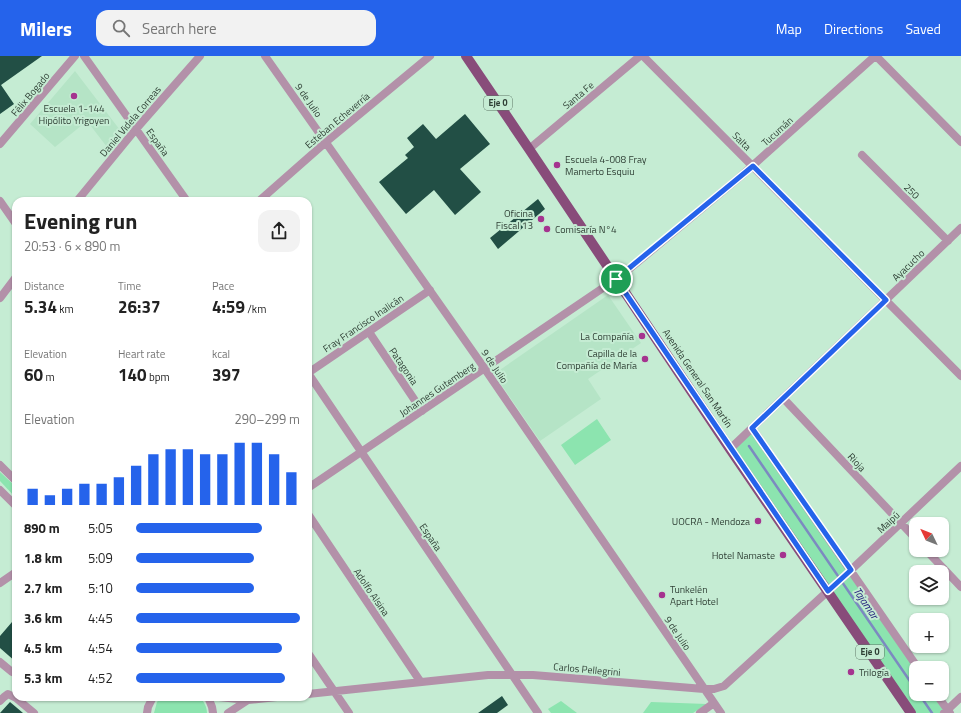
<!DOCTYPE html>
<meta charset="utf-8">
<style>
body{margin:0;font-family:"Titillium Web",sans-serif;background:#f2f2f2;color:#222;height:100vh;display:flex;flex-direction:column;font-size:15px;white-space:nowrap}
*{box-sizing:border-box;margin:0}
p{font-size:13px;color:#767676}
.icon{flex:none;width:22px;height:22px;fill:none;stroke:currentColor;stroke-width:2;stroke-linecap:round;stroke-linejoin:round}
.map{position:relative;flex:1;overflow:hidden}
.panel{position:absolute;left:12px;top:141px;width:300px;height:504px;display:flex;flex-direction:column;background:#fff;border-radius:12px;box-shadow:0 1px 3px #0004}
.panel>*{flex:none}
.needle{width:26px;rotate:313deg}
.tools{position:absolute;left:909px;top:461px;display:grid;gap:8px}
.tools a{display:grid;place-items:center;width:40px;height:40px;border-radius:8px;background:#fff;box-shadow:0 1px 3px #0004;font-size:20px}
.pin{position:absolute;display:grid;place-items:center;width:34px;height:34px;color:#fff;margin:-17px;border:2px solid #fff;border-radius:50%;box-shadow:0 1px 4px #0007}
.round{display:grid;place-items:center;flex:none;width:42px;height:42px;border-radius:12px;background:#f2f2f2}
.summary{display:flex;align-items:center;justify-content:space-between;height:68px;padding:0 12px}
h1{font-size:22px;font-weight:700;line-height:30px}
.figures{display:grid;grid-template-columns:repeat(3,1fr);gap:6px;height:68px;padding:4px 12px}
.figures div{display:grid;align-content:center}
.figures b{font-size:17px;font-weight:700}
.figures small{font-size:11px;font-weight:400}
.figures p{font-size:11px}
.chart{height:112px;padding:8px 12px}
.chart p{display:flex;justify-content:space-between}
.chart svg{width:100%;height:72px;margin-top:4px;stroke:#2563eb;stroke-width:6}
ul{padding:0 12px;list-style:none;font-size:13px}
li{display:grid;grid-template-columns:64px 48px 1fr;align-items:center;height:30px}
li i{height:10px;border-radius:5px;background:#2563eb}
header{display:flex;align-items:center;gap:24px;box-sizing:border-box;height:56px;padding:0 20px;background:#2563eb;color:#fff}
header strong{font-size:19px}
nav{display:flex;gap:22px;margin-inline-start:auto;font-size:14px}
.search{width:280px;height:36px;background:#f2f2f2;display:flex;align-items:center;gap:10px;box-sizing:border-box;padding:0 14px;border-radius:12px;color:#767676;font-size:15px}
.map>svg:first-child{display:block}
.built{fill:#b5e4c6}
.green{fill:#8ce4af}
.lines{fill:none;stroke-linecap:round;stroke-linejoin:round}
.stream{stroke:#7c8ac0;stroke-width:2.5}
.building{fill:#224f45}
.minor{stroke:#b391a9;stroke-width:8}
.major{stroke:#884c7a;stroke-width:10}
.route-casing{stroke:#fff;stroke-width:8}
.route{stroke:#2563eb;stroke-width:5}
.poi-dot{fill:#a5338f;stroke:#c5ecd3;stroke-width:1.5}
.labels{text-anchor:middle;stroke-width:4;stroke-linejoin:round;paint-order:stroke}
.shield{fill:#c5ecd3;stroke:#5d7465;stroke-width:1}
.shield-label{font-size:9px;font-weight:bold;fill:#304036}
.street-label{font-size:10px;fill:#304036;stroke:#c5ecd3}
.poi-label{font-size:10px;fill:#304036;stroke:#c5ecd3;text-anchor:end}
.water-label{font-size:11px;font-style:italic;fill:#26217d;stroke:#c5ecd3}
</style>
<header>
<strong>Milers</strong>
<div class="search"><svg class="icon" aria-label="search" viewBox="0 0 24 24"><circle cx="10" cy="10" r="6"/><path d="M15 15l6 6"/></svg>Search here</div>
<nav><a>Map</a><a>Directions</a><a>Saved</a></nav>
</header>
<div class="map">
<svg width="961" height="657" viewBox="0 0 961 657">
<rect width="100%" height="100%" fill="#c5ecd3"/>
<!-- built -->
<path class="built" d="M75 15 123 78 107 91 87 65 55 91 30 68Z
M608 239 641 287 588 323 601 343 540 385 494 318Z"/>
<!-- green -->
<path class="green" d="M597 363 611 384 575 409 561 389Z
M752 372 916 612V638H936L950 657H911L730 393Z
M0 416 16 431V442L0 425Z
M161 641H200C204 646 207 651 207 657H154L157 646Z
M561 645 577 657H551L548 653Z
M651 646 707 648 693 657H643Z"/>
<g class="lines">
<!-- stream -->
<path class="stream" d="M749 390 916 634
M919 638 932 657"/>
</g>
<!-- building -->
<path class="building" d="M0 0H42L1 29 14 48 0 58Z
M465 58 490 88 460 113 481 136 455 159 434 134 406 158 379 126 408 102 405 99 414 91 407 82 423 68 436 83Z
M538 143 545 153 498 193 490 182Z
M12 566 16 570V606L0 592V580Z
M502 640 508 649 497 657H478Z
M10 646 23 657H0Z"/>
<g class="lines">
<!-- minor -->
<path class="minor" d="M84 0 187 145
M265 0 478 303 721 657
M643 0 961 320
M876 0 961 86
M0 88 75 0
M529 93 640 0
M862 99 948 185
M0 145 16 168
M77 145 136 73 200 0
M259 145 326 86 430 0
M0 242 16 221
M369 276 422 355
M308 317 538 657
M308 317 430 234
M783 342 916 483
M752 372 918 612
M730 393 961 172
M0 409 16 425
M308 432 622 219 741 120 875 0
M0 434 16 450
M308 458 420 625
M926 494 961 531
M0 527 16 516
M308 597 349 657
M0 606 12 616
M308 638 488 619H533L704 633H714L724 630 851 514 961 410
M936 638 950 657
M208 641 212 651 213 657
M219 641 248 644 277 641
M0 645 4 641 8 638 16 642 34 657
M147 657 148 651 153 641
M228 657 248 644
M700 657 714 647
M944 657 961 641"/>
<!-- major -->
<path class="major" d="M466 0 529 93 606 208 730 393 911 657"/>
</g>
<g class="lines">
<defs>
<path id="route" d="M753 110 886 244 752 372 851 514 828 535 616 223Z"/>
</defs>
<!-- route casing -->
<use href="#route" class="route-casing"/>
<!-- route -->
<use href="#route" class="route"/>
</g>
<!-- markers -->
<g class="poi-dot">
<circle cx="74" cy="40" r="4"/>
<circle cx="557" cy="109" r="4"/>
<circle cx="541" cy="163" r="4"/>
<circle cx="547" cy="173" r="4"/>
<circle cx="642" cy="280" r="4"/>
<circle cx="645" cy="303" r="4"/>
<circle cx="758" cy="465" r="4"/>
<circle cx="783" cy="499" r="4"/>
<circle cx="662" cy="539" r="4"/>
<circle cx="851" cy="616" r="4"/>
</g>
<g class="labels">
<!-- shield labels -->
<g class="shield">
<rect x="484" y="40" width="28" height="14" rx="3"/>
<rect x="856" y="589" width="28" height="14" rx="3"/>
</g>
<g class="shield-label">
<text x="498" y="50">Eje 0</text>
<text x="870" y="599">Eje 0</text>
</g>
<!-- street labels -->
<g class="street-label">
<text transform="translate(30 38) rotate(-50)" y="4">Félix Bogado</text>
<text transform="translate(578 39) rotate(-40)" y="4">Santa Fe</text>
<text transform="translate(309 44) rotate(55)" y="4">9 de Julio</text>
<text transform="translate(337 64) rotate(-40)" y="4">Esteban Echeverría</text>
<text transform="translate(130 65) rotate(-50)" y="4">Daniel Videla Correas</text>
<text transform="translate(777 75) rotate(-42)" y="4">Tucumán</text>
<text transform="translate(742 85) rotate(45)" y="4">Salta</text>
<text transform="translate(158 86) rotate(54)" y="4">España</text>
<text transform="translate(912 135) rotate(45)" y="4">250</text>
<text transform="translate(908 209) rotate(-44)" y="4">Ayacucho</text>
<text transform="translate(363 267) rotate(-34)" y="4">Fray Francisco Inalicán</text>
<text transform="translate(404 310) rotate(56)" y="4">Patagonia</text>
<text transform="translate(495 310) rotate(56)" y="4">9 de Julio</text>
<text transform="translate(698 322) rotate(56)" y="4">Avenida General San Martín</text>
<text transform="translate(437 333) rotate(-34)" y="4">Johannes Gutemberg</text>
<text transform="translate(857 406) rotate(47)" y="4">Rioja</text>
<text transform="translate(888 466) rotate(-43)" y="4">Maipú</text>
<text transform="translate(431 481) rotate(56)" y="4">España</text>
<text transform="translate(372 536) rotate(56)" y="4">Adolfo Alsina</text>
<text transform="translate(678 577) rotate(56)" y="4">9 de Julio</text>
<text transform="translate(587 613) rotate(5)" y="4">Carlos Pellegrini</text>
</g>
<!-- poi labels -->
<g class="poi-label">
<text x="74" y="56" text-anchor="middle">Escuela 1-144<tspan x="74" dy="12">Hipólito Yrigoyen</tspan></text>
<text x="565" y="107" text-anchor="start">Escuela 4-008 Fray<tspan x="565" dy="12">Mamerto Esquiu</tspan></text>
<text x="533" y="161">Oficina<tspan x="533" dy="12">Fiscal 13</tspan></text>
<text x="555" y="177" text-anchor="start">Comisaría N°4</text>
<text x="634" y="284">La Compañía</text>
<text x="637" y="301">Capilla de la<tspan x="637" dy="12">Compañía de María</tspan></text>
<text x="750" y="469">UOCRA - Mendoza</text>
<text x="775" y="503">Hotel Namaste</text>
<text x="670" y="537" text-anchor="start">Tunkelén<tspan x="670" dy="12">Apart Hotel</tspan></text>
<text x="859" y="620" text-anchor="start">Trilogía</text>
</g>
<!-- water labels -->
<g class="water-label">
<text transform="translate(866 547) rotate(56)" y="4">Tajamar</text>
</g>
</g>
</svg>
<div class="tools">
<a><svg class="needle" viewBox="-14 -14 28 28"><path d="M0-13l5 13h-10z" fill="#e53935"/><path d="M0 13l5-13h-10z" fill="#767676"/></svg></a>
<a><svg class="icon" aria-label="layers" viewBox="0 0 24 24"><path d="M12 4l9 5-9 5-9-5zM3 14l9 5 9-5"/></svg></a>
<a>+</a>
<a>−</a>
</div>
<div class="pin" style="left:616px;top:223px;background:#1e9e55"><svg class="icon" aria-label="arrive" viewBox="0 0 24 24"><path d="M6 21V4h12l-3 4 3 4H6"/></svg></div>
<section class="panel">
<div class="summary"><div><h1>Evening run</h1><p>20:53 · 6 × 890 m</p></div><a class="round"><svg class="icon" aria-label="share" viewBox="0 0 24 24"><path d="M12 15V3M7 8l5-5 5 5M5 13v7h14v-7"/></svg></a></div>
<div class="figures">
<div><p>Distance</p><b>5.34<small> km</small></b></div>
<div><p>Time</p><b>26:37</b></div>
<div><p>Pace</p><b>4:59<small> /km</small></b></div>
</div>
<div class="figures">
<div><p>Elevation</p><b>60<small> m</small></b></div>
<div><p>Heart rate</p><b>140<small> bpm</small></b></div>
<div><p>kcal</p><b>397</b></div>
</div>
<div class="chart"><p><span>Elevation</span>290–299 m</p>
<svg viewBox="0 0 160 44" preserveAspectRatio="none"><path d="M5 44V34M15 44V38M25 44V34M35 44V31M45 44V31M55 44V27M65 44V20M75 44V13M85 44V10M95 44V10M105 44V13M115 44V13M125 44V6M135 44V6M145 44V13M155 44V24"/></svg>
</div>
<ul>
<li><b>890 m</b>5:05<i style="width:77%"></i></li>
<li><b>1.8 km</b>5:09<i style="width:72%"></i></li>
<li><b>2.7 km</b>5:10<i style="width:72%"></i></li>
<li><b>3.6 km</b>4:45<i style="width:100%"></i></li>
<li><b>4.5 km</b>4:54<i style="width:89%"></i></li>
<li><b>5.3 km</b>4:52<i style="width:91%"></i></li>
</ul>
</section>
</div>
